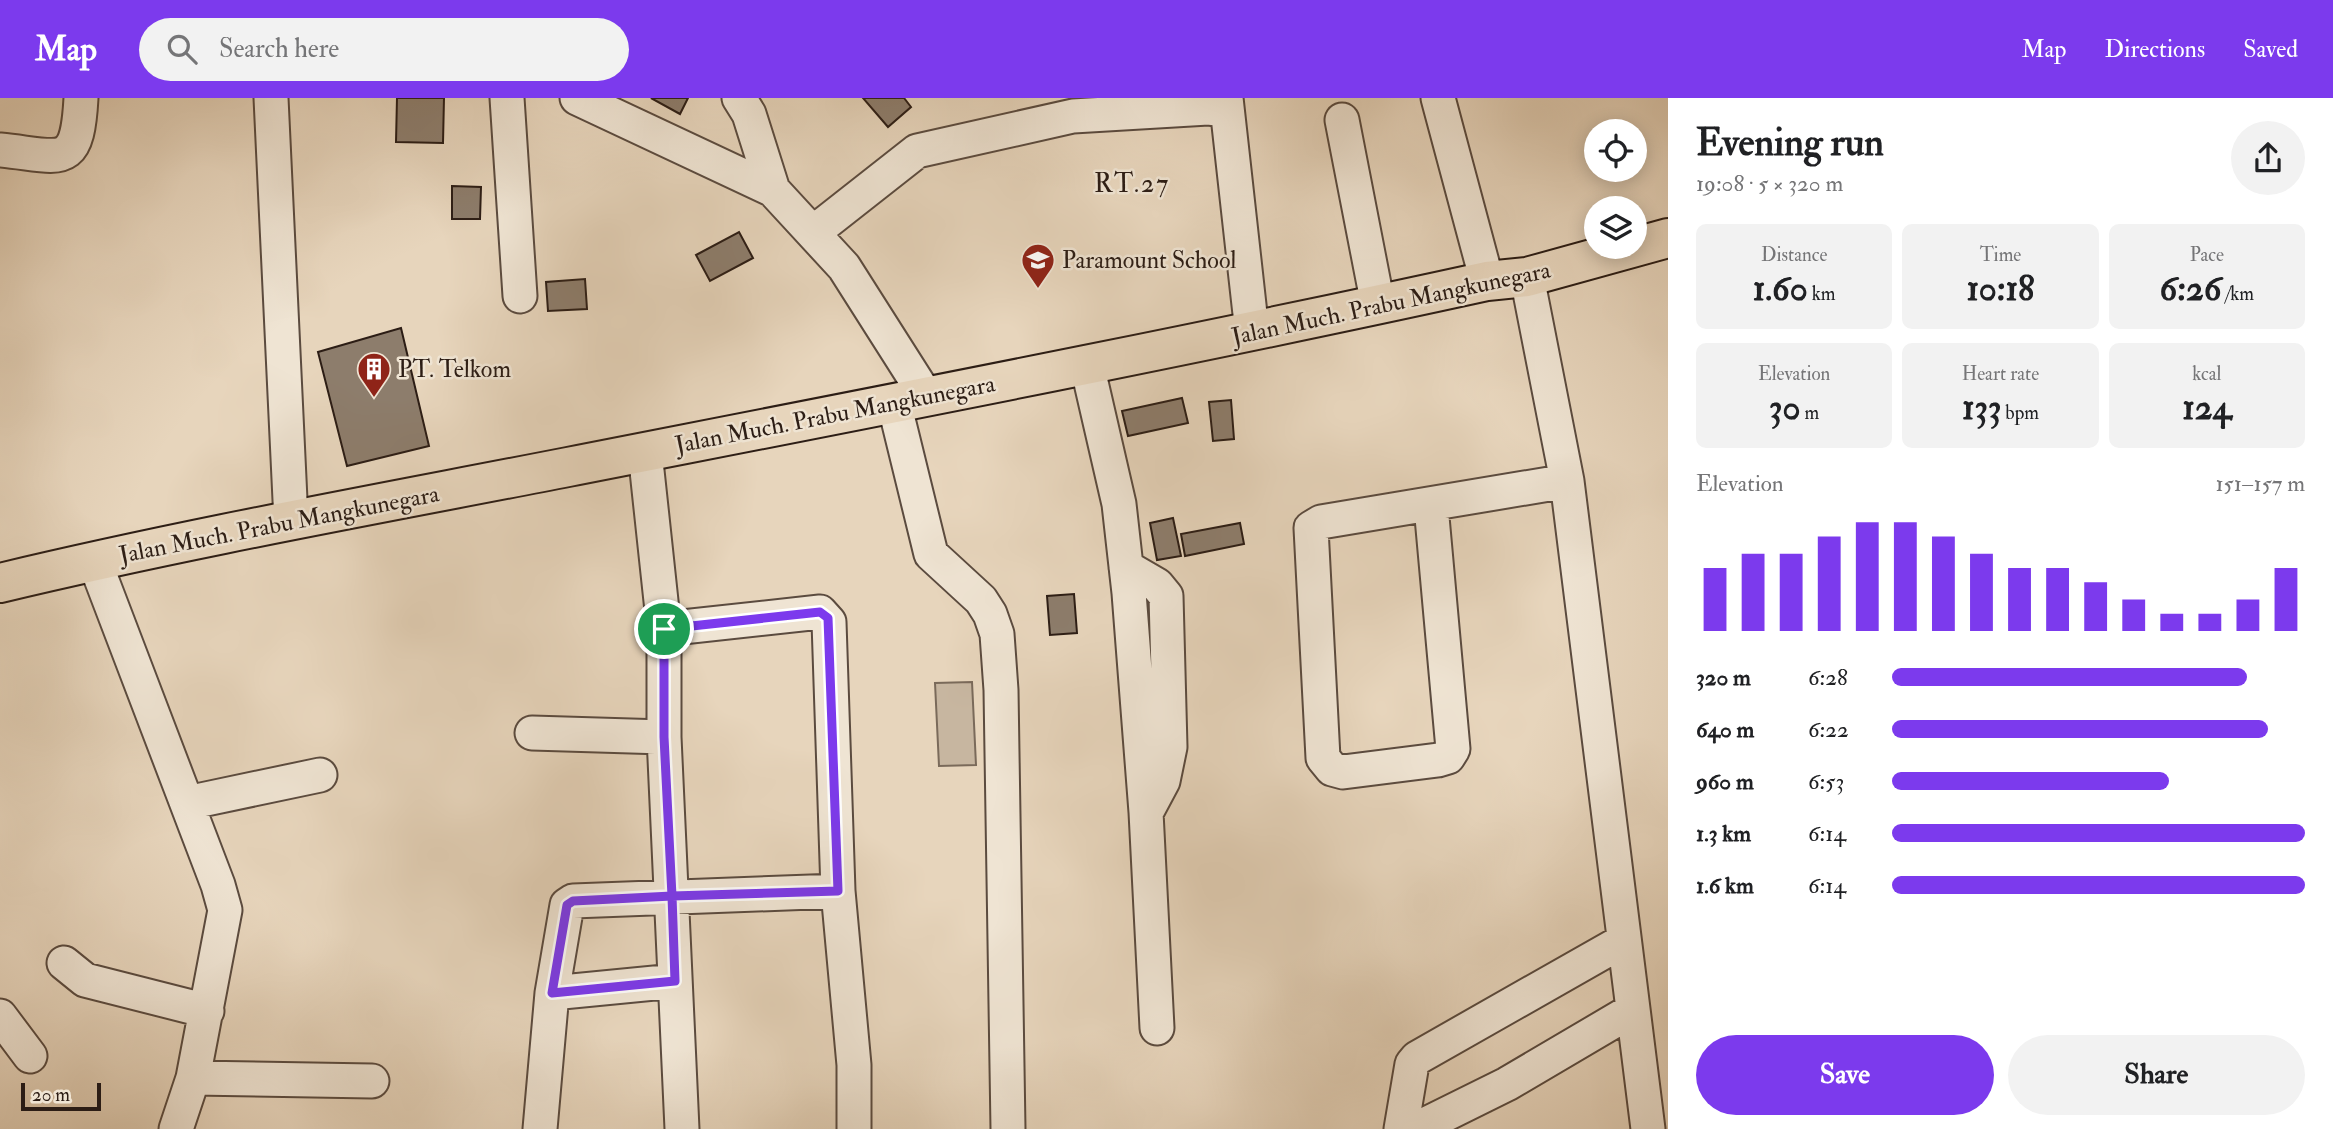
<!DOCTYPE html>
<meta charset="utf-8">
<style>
body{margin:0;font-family:"IM FELL Double Pica",serif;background:#f2f2f2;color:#202124;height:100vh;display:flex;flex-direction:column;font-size:26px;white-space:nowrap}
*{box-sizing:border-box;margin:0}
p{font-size:23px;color:#757577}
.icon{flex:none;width:38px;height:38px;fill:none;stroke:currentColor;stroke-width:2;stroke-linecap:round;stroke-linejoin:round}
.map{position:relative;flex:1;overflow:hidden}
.details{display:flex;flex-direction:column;background:#fff;width:665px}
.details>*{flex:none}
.fabs{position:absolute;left:1584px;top:21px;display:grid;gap:14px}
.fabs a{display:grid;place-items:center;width:63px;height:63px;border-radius:50%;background:#fff;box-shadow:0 4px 18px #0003;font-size:35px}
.scale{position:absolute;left:21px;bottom:18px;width:80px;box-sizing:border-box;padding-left:7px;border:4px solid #2c1d15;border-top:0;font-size:19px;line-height:24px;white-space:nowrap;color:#2c1d15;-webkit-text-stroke:5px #efe4d3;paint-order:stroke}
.pin{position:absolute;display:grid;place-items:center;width:60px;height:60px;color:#fff;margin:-30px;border:4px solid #fff;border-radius:50%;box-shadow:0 2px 7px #0007}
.round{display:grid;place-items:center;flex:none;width:74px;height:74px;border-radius:37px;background:#f2f2f2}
.head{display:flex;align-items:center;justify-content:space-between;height:119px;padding:0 28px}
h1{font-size:38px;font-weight:700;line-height:52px}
.figures{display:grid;grid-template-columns:repeat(3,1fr);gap:10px;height:119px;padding:7px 28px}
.figures div{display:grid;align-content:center;border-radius:10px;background:#f2f2f2;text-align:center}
.figures b{font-size:35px;font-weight:700}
.figures small{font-size:19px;font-weight:400}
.figures p{font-size:19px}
.chart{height:196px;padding:14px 28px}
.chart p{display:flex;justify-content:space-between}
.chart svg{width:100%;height:126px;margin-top:7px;stroke:#7c3aed;stroke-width:6}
.action{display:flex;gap:14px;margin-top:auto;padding:14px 28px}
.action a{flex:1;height:80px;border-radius:42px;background:#7c3aed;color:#fff;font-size:28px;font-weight:700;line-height:80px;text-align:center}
.action a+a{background:#f2f2f2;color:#202124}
ul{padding:0 28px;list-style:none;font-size:23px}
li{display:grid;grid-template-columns:112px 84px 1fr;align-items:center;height:52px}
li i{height:18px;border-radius:9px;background:#7c3aed}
header{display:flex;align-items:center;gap:42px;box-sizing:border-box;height:98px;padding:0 35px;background:#7c3aed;color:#fff}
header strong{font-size:33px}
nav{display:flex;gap:38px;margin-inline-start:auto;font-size:24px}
.search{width:490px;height:63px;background:#f2f2f2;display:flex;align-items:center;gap:18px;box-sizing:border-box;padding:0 24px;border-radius:38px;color:#757577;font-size:26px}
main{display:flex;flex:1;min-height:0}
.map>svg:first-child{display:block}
.green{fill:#c7b6a0;stroke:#7a6a5a;stroke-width:2}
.building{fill:#8d7d6c;stroke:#2c1d15;stroke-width:2}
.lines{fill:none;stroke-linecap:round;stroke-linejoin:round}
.minor-casing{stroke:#5b4b3f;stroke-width:37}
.major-casing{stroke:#2c1d15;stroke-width:42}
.minor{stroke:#efe4d3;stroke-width:33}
.major{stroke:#e7d5bc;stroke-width:38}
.route-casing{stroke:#fff;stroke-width:14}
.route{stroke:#7c3aed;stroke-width:9}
.labels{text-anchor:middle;stroke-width:5;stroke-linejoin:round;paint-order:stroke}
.poi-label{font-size:24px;fill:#2c1d15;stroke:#efe4d3;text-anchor:start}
.street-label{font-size:24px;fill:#2c1d15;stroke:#efe4d3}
.neighbourhood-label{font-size:26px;letter-spacing:2px;fill:#2c1d15;stroke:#efe4d3}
</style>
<header>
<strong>Map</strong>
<div class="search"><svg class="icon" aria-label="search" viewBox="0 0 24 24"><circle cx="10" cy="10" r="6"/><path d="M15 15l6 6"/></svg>Search here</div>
<nav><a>Map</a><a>Directions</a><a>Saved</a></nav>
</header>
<main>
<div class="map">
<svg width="1668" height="1031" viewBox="0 0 1668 1031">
<rect width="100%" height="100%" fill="#e7d5bc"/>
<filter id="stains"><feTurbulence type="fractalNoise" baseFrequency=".00286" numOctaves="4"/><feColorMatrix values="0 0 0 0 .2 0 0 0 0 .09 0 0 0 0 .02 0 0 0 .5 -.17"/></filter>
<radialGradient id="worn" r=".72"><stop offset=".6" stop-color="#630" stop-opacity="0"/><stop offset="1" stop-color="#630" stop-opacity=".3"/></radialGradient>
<!-- green -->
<path class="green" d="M972 584 976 667 939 668 935 585Z"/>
<!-- building -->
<path class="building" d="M397 0H444L443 45 396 44Z
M651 0H688L680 16Z
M863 0H904L911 9 888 29Z
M452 88 481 89 480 121H452Z
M739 134 753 160 710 183 696 157Z
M585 181 587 211 548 213 546 184Z
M401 230 429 348 347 368 318 254Z
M1182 300 1188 325 1128 338 1122 313Z
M1231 302 1234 341 1213 343 1209 304Z
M1173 420 1181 458 1157 462 1150 425Z
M1240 425 1244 446 1185 458 1181 436Z
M1074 496 1077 535 1050 537 1047 498Z"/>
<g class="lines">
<defs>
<path id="minor" d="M271 0 291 423
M507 0 520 198
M577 0 773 92 844 169 926 298
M739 0 749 16 773 92
M1226 0 1252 234
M1438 0 1487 183
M1342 22 1378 207
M0 52C62 58 77 73 81 0
M814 134 917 53 1073 18 1208 10 1227 12
M1527 179 1567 383 1648 1031
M1087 267 1119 406 1129 495 1146 714 1157 930
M894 305 931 456 981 502 990 516 997 536 1001 592 1008 1031
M645 354 664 531V639L682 1031
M1431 408 1453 651 1448 659 1438 662 1343 674 1332 671 1323 660 1311 430 1321 424 1567 383
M94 462 218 787 225 812 193 980 176 1031
M1126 469 1157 487 1166 498 1170 649 1163 683 1147 713
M664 531 820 514 829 524 838 793 854 967V1031
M532 635 664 639
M187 705 320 677
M64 865 85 882 207 913
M552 895 675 883
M0 918 30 958
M193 980 372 983
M540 1031 552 895 567 807 573 803 838 793
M1401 1031 1412 966 1417 960 1623 843
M1416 1031 1507 986 1631 913"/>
<path id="major" d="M0 485C188 440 378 406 568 369 874 309 1181 250 1487 183L1527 179 1668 140"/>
</defs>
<!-- minor casing -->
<use href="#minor" class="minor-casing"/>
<!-- major casing -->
<use href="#major" class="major-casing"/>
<!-- minor -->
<use href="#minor" class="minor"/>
<!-- major -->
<use href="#major" class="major"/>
</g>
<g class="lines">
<defs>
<path id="route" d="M664 531V639L672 798 573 803 567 807 552 895 675 883 672 798 838 793 828 520 820 514 664 531"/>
</defs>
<!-- route casing -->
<use href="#route" class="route-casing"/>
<!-- route -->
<use href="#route" class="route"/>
</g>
<!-- icons -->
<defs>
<symbol id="school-pin" viewBox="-11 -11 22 30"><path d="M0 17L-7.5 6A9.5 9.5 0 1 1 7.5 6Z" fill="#8f2418" stroke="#efe4d3"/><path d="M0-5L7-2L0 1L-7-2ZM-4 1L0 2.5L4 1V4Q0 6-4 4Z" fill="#fff"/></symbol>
<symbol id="building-pin" viewBox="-11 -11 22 30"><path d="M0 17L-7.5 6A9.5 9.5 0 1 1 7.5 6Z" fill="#8f2418" stroke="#efe4d3"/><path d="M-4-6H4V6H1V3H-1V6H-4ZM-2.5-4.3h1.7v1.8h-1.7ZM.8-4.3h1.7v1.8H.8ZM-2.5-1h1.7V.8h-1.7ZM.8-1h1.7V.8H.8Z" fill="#fff"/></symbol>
</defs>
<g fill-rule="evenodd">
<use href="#school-pin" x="1019" y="143" width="38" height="52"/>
<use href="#building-pin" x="355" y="252" width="38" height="52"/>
</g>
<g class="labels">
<!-- poi labels -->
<g class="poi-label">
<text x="1062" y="170">Paramount School</text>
<text x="398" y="279">PT. Telkom</text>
</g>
<!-- street labels -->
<g class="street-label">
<text transform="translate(1391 205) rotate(-12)" y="8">Jalan Much. Prabu Mangkunegara</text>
<text transform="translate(835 316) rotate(-11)" y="8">Jalan Much. Prabu Mangkunegara</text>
<text transform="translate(279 426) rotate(-11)" y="8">Jalan Much. Prabu Mangkunegara</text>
</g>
<!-- neighbourhood labels -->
<g class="neighbourhood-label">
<text x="1132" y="94">RT.27</text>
</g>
</g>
<rect width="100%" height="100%" filter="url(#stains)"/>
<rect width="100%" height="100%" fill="url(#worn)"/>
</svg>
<div class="fabs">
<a><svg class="icon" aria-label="locate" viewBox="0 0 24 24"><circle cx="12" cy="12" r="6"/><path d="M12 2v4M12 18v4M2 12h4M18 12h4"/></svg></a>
<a><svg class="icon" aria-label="layers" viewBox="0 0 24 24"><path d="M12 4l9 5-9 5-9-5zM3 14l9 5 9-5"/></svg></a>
</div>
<div class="scale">20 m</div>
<div class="pin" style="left:664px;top:531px;background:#1e9e55"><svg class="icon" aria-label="arrive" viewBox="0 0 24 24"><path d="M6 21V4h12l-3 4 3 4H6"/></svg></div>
</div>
<section class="details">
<div class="head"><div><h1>Evening run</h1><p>19:08 · 5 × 320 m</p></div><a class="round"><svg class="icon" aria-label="share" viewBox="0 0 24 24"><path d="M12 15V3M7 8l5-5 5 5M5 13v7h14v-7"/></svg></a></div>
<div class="figures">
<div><p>Distance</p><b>1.60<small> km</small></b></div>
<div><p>Time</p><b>10:18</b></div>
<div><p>Pace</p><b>6:26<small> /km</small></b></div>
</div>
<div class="figures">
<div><p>Elevation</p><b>30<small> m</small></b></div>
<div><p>Heart rate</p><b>133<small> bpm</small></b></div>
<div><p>kcal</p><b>124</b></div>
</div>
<div class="chart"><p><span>Elevation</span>151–157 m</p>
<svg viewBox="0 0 160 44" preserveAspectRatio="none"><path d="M5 44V22M15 44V17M25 44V17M35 44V11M45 44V6M55 44V6M65 44V11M75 44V17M85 44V22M95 44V22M105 44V27M115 44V33M125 44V38M135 44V38M145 44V33M155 44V22"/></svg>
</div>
<ul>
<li><b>320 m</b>6:28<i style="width:86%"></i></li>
<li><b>640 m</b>6:22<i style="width:91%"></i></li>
<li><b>960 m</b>6:53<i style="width:67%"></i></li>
<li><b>1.3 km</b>6:14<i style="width:100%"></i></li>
<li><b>1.6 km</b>6:14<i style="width:100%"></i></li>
</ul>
<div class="action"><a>Save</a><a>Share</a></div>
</section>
</main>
